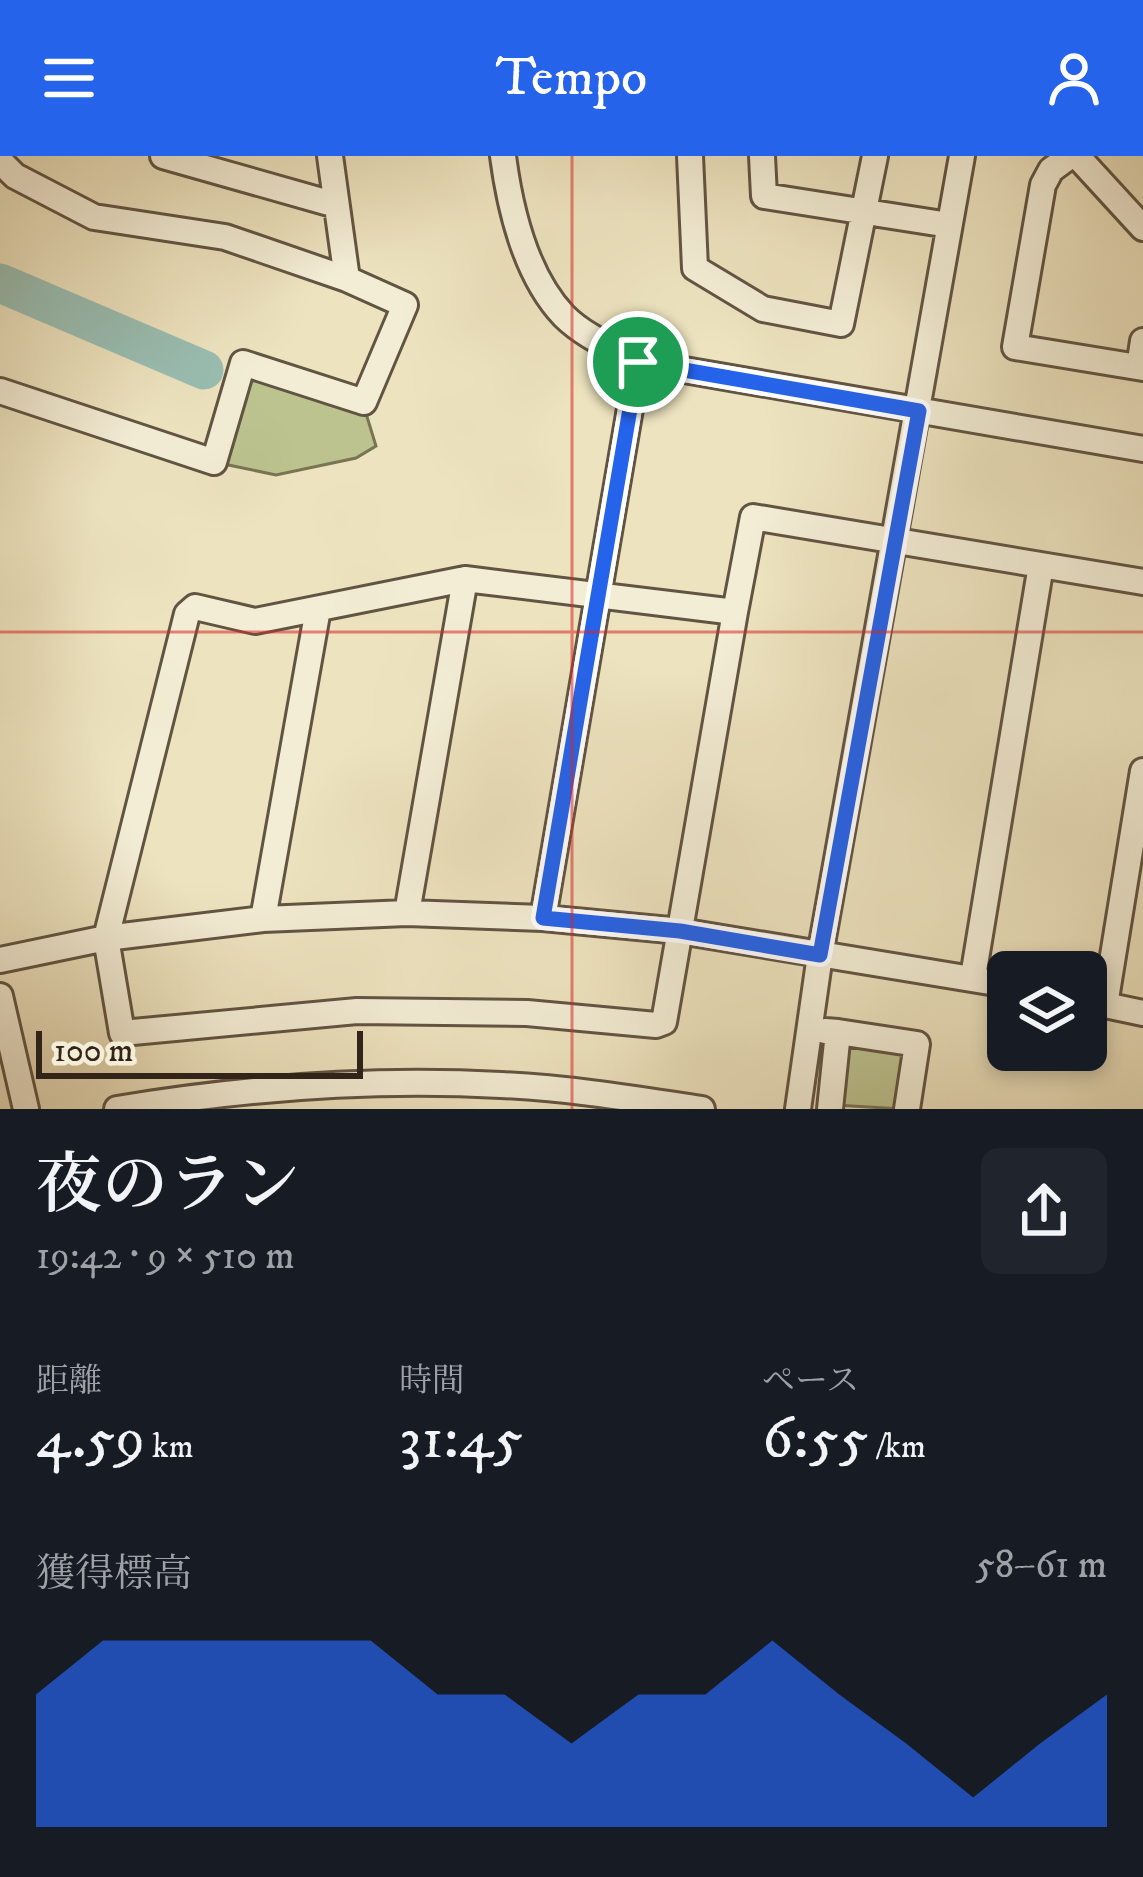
<!DOCTYPE html>
<html lang="ja">
<meta charset="utf-8">
<style>
body{margin:0;font-family:"IM FELL DW Pica","Noto Serif JP",serif;background:#20242c;color:#f1f3f6;height:100vh;display:flex;flex-direction:column;font-size:45px;white-space:nowrap}
*{box-sizing:border-box;margin:0}
p{font-size:39px;color:#9ea1a6}
.icon{flex:none;width:66px;height:66px;fill:none;stroke:currentColor;stroke-width:2;stroke-linecap:round;stroke-linejoin:round}
.map{position:relative;height:953px;overflow:hidden}
.side{display:flex;flex-direction:column;background:#171b24;flex:1}
.side>*{flex:none}
.controls{position:absolute;left:987px;top:795px;display:grid;gap:24px}
.controls a{display:grid;place-items:center;width:120px;height:120px;border-radius:18px;background:#171b24;box-shadow:0 6px 18px #0003;font-size:60px}
.scale{position:absolute;left:36px;bottom:30px;width:327px;box-sizing:border-box;padding-left:12px;border:6px solid #33241a;border-top:0;font-size:33px;line-height:42px;white-space:nowrap;color:#33241a;-webkit-text-stroke:9px #f3edd5;paint-order:stroke}
.pin{position:absolute;display:grid;place-items:center;width:102px;height:102px;color:#fff;margin:-51px;border:6px solid #fff;border-radius:50%;box-shadow:0 3px 12px #0007}
.round{display:grid;place-items:center;flex:none;width:126px;height:126px;border-radius:18px;background:#20242c}
.headline{display:flex;align-items:center;justify-content:space-between;height:204px;padding:0 36px}
h1{font-size:66px;font-weight:600;line-height:90px}
.figures{display:grid;grid-template-columns:repeat(3,1fr);gap:18px;height:204px;padding:12px 36px}
.figures div{display:grid;align-content:center}
.figures b{font-size:60px;font-weight:600}
.figures small{font-size:33px;font-weight:400}
.figures p{font-size:33px}
.chart{height:336px;padding:24px 36px}
.chart p{display:flex;justify-content:space-between}
.chart svg{width:100%;height:216px;margin-top:12px;fill:#2563eb;opacity:.7}
header{display:flex;justify-content:space-between;align-items:center;height:156px;padding:0 36px;background:#2563eb;color:#fff;font-size:54px;font-weight:600}
.map>svg:first-child{display:block}
.green{fill:#bcc38f;stroke:#787454;stroke-width:3}
.lines{fill:none;stroke-linecap:round;stroke-linejoin:round}
.river{stroke:#99beb2;stroke-width:39}
.minor-casing{stroke:#625443;stroke-width:30}
.minor{stroke:#f3edd5;stroke-width:24}
.route-casing{stroke:#fff;stroke-width:24}
.route{stroke:#2563eb;stroke-width:15}
.grid{fill:none;stroke:#d62828;stroke-width:3;stroke-opacity:0.55}
</style>
<header><svg class="icon" aria-label="menu" viewBox="0 0 24 24"><path d="M4 6h16M4 12h16M4 18h16"/></svg>Tempo<svg class="icon" aria-label="person" viewBox="0 0 24 24"><circle cx="12" cy="8" r="4"/><path d="M4 21q1-7 8-7t8 7"/></svg></header>
<div class="map">
<svg width="1143" height="953" viewBox="0 0 1143 953">
<rect width="100%" height="100%" fill="#ede3bf"/>
<filter id="stains"><feTurbulence type="fractalNoise" baseFrequency=".00167" numOctaves="4"/><feColorMatrix values="0 0 0 0 .2 0 0 0 0 .09 0 0 0 0 .02 0 0 0 .5 -.17"/></filter>
<radialGradient id="worn" r=".72"><stop offset=".6" stop-color="#630" stop-opacity="0"/><stop offset="1" stop-color="#630" stop-opacity=".3"/></radialGradient>
<!-- green -->
<path class="green" d="M246 214 364 251 376 290 356 302 276 319 219 307Z
M839 883 911 897 902 953 835 949Z"/>
<g class="lines">
<!-- river -->
<path class="river" d="M0 127 204 214"/>
<defs>
<path id="minor" d="M163 0 336 49
M330 0 347 123
M503 0C510 53 526 120 564 160 584 180 613 192 638 206L1143 293
M690 0 695 112 763 153 841 168 875 0
M762 0 764 40 949 69
M1070 0 1051 14 1043 29 1015 191 1143 212
M1077 0 1143 72
M0 5 15 20 94 61 225 81 347 123 405 149 364 246 243 207 214 306 0 235
M1139 211 1143 185
M735 456 664 866 656 869 527 857 357 855 122 877 106 782 263 763 407 757 543 762 680 775 1008 829
M407 757 465 423
M543 762 638 206
M263 763 318 453
M0 804 106 782 187 458 195 451 255 465 465 423 735 456 753 361 1143 426
M973 821 1041 409
M0 840 26 953
M1086 845 1143 857
M1105 849 1143 615
M825 875 838 876 830 953
M838 876 917 888 907 953
M117 953C243 932 374 922 501 929 568 932 636 943 702 953
M798 953 820 799 962 0"/>
</defs>
<!-- minor casing -->
<use href="#minor" class="minor-casing"/>
<!-- minor -->
<use href="#minor" class="minor"/>
</g>
<g class="lines">
<defs>
<path id="route" d="M638 206 919 255 820 799 680 775 543 762Z"/>
</defs>
<!-- route casing -->
<use href="#route" class="route-casing"/>
<!-- route -->
<use href="#route" class="route"/>
</g>
<!-- grid -->
<path class="grid" d="M572 0V953M0 476H1143"/>
<rect width="100%" height="100%" filter="url(#stains)"/>
<rect width="100%" height="100%" fill="url(#worn)"/>
</svg>
<div class="controls">
<a><svg class="icon" aria-label="layers" viewBox="0 0 24 24"><path d="M12 4l9 5-9 5-9-5zM3 14l9 5 9-5"/></svg></a>
</div>
<div class="scale">100 m</div>
<div class="pin" style="left:638px;top:206px;background:#1e9e55"><svg class="icon" aria-label="arrive" viewBox="0 0 24 24"><path d="M6 21V4h12l-3 4 3 4H6"/></svg></div>
</div>
<section class="side">
<div class="headline"><div><h1>夜のラン</h1><p>19:42 · 9 × 510 m</p></div><a class="round"><svg class="icon" aria-label="share" viewBox="0 0 24 24"><path d="M12 15V3M7 8l5-5 5 5M5 13v7h14v-7"/></svg></a></div>
<div class="figures">
<div><p>距離</p><b>4.59<small> km</small></b></div>
<div><p>時間</p><b>31:45</b></div>
<div><p>ペース</p><b>6:55<small> /km</small></b></div>
</div>
<div class="chart"><p><span>獲得標高</span>58–61 m</p>
<svg viewBox="0 0 160 44" preserveAspectRatio="none"><path d="M0 44V17L10 6L20 6L30 6L40 6L50 6L60 17L70 17L80 27L90 17L100 17L110 6L120 17L130 27L140 38L150 27L160 17V44z"/></svg>
</div>
</section>
